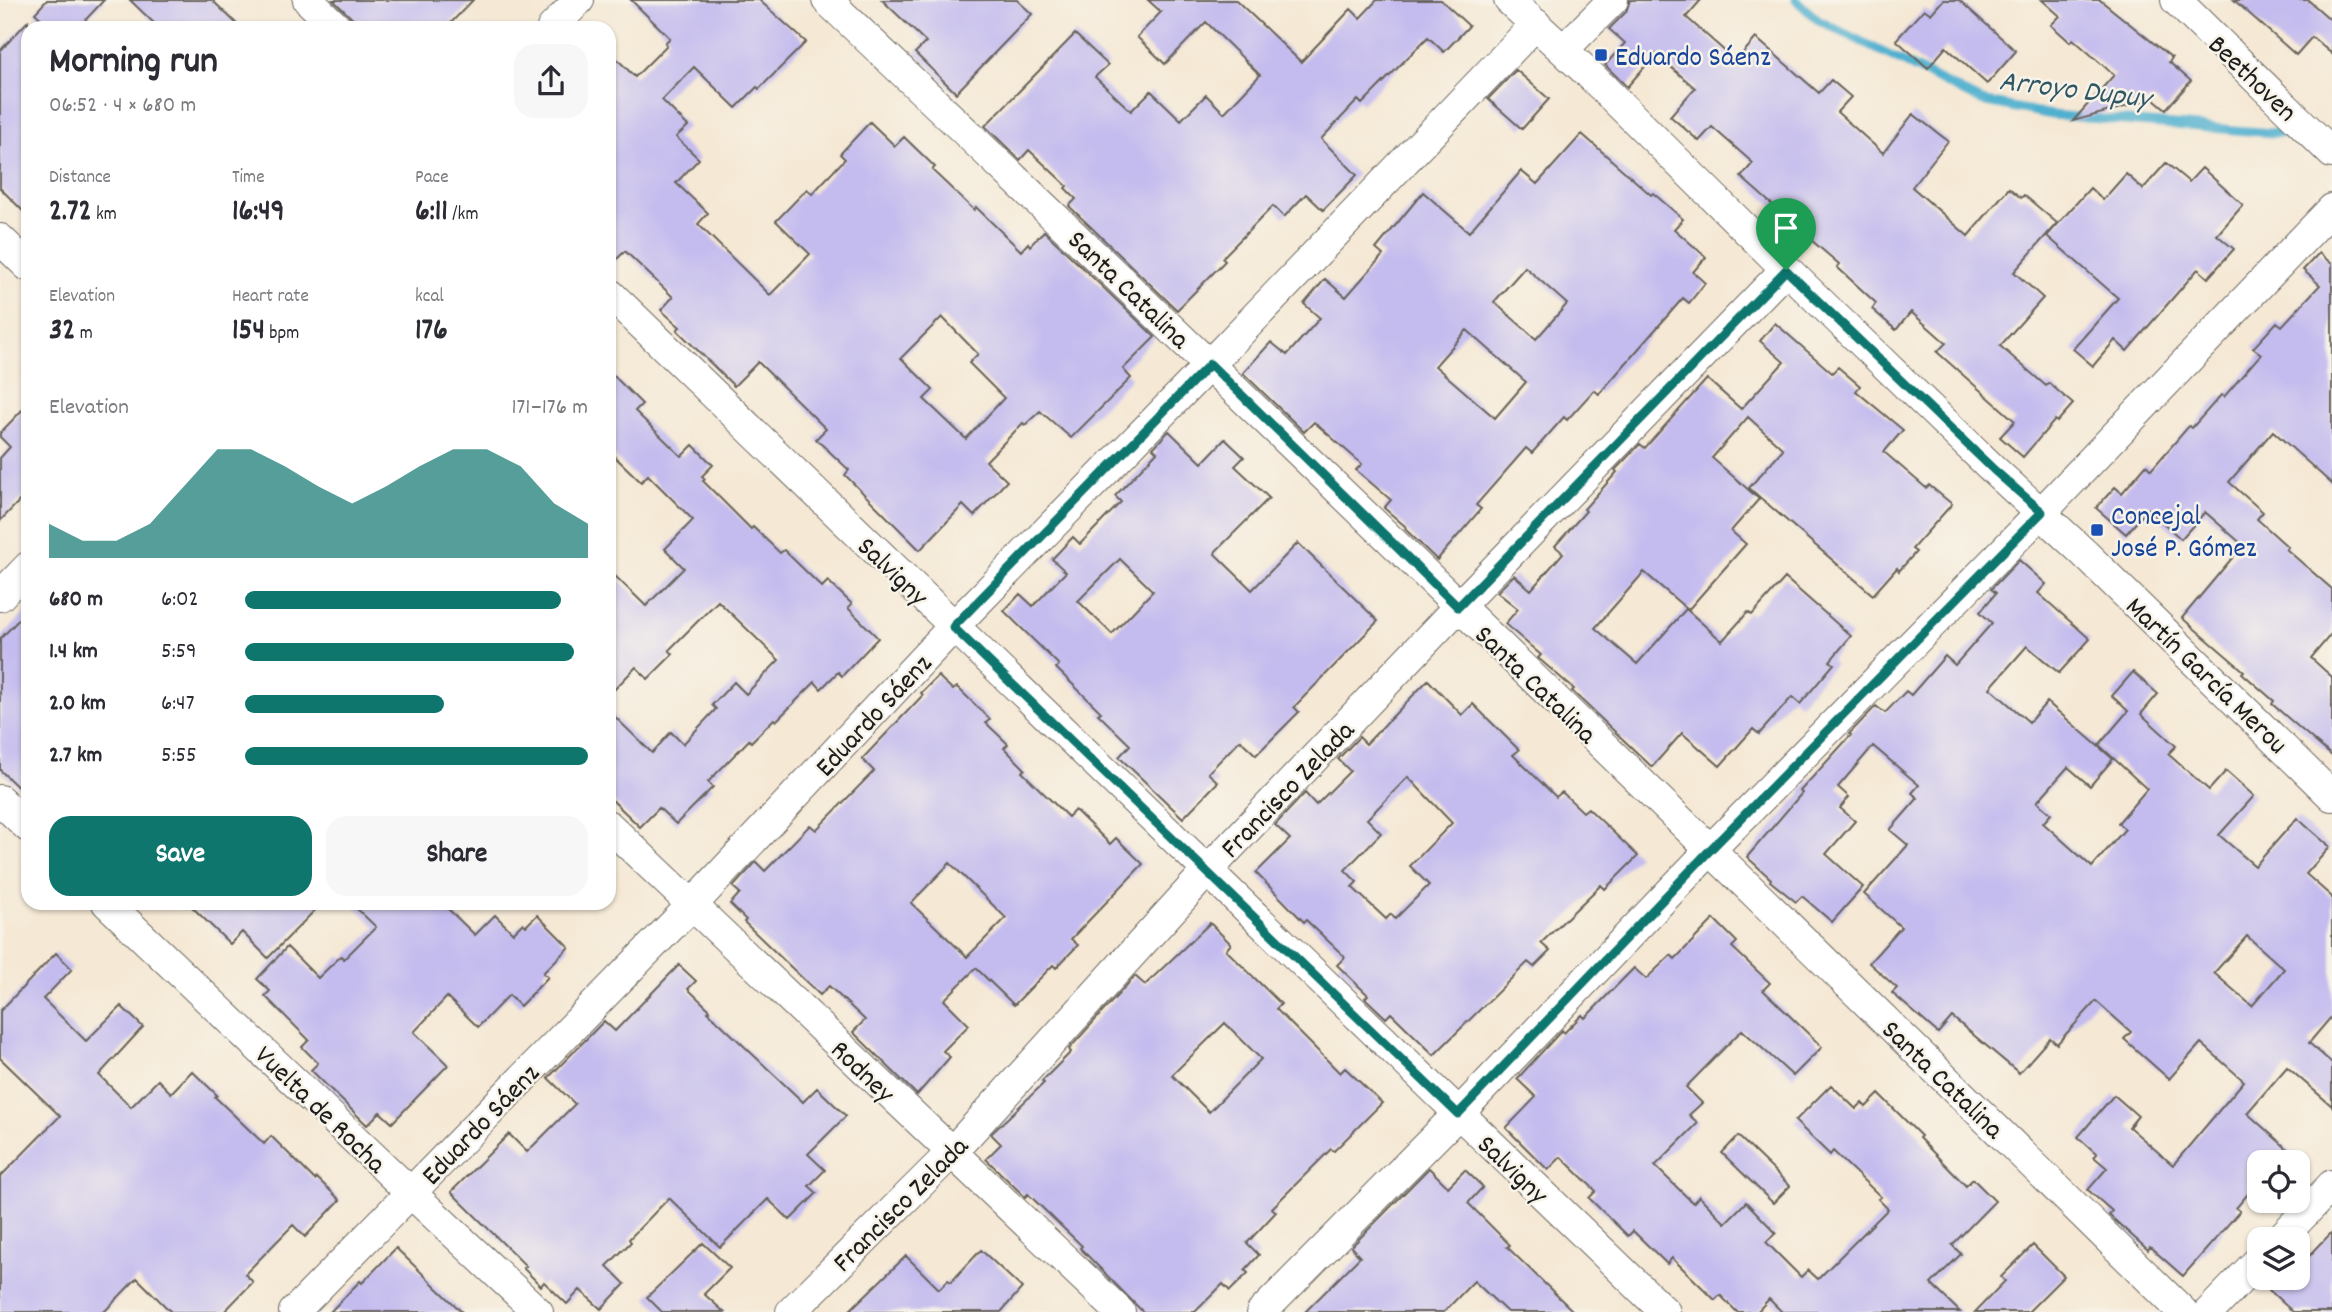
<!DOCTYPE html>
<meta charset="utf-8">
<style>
body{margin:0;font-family:Dekko,sans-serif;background:#f7f7f7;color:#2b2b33;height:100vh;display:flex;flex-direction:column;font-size:26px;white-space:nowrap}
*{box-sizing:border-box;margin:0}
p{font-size:23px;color:#7c7c81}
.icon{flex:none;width:38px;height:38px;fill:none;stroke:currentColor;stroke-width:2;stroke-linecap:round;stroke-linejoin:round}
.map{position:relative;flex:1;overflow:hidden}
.details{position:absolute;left:21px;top:21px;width:595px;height:889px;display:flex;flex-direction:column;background:#fff;border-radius:21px;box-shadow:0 2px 5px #0004}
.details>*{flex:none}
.tools{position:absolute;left:2247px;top:1150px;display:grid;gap:14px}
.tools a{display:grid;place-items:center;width:63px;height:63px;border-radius:14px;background:#fff;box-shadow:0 2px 5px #0004;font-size:35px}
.pin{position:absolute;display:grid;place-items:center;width:60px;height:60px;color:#fff;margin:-72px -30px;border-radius:50% 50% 50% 0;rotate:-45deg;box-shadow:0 0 7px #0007}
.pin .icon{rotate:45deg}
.round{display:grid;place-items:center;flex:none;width:74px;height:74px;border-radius:21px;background:#f7f7f7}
.overview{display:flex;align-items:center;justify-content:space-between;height:119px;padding:0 28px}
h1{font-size:38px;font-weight:700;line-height:52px}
.metrics{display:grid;grid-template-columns:repeat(3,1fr);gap:10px;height:119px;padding:7px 28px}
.metrics div{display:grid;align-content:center}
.metrics b{font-size:30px;font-weight:700}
.metrics small{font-size:19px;font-weight:400}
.metrics p{font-size:19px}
.chart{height:196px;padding:14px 28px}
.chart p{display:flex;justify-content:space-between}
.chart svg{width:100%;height:126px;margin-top:7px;fill:#0f766e;opacity:.7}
.primary-button{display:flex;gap:14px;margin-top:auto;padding:14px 28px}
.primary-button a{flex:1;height:80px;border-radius:21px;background:#0f766e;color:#fff;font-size:28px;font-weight:700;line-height:80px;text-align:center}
.primary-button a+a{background:#f7f7f7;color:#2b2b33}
ul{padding:0 28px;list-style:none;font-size:23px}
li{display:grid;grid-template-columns:112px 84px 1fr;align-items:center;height:52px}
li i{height:18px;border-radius:9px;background:#0f766e}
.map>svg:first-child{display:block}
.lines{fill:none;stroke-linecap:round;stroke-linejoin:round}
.stream{stroke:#50b0cf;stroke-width:9}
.building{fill:#c4bcee;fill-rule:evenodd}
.minor-casing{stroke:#68635c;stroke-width:32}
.minor{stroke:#fff;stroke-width:30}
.route-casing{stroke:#fff;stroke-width:14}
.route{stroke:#0f766e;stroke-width:9}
.transit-dot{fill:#1a4fb4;stroke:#f7f3e8;stroke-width:2.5}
.labels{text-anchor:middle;stroke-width:5;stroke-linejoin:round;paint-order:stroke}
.transit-label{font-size:28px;fill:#164399;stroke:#f7f3e8;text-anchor:start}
.street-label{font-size:28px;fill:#1c1c1c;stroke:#f7f3e8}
.water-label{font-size:30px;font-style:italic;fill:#315764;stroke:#f7f3e8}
</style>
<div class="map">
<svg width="2332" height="1312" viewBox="0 0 2332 1312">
<rect width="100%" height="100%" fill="#f7f3e8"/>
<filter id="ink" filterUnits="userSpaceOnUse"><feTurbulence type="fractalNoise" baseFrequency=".0143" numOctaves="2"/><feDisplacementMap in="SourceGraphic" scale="14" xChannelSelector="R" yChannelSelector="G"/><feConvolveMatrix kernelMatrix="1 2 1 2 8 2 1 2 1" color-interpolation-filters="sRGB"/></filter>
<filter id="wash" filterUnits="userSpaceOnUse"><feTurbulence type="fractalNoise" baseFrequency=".00686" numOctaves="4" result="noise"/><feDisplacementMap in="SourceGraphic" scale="28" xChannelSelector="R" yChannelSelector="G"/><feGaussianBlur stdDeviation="1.57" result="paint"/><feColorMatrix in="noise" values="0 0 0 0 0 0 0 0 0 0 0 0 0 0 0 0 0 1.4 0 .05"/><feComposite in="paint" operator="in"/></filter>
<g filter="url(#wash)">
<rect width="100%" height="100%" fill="#f5e8d4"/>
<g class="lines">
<!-- stream -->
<path class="stream" d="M1796 0 1818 20 1981 101 2052 115 2272 133H2301"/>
</g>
<g id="blocks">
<!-- building -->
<path class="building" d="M47 0H104L78 28H51L35 13Z
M130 0H212L241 28H159Z
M333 0H473L446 28H362Z
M631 0H759L806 42 759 89 757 87 736 108 694 67 662 100 688 126 676 137 699 159 676 183 708 213 698 224 770 295 810 254 776 221 807 189 812 194 845 159 840 154 870 122 895 146 904 137 935 167 932 170 974 210 976 207 1021 251 1028 243 1030 246 1044 231 1155 337 1123 369 1131 378 1071 438 1040 411 1025 425 1023 423 986 461 1007 481 974 516 963 505 920 550 845 475 849 470 816 439 826 429 758 362 734 386 677 330 680 327 661 310 673 297 625 251 609 267V51L635 77 667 45 665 43 670 38ZM942 317 978 354 969 363 1004 398 966 439 924 399 933 390 901 358Z
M882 0H1017L1032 14 956 93 915 53 926 42Z
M1148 0H1236L1301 62 1351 9 1360 18 1377 0H1441L1469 26 1444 52 1428 37 1362 104 1358 100 1321 139 1357 175 1323 210 1306 194 1284 217 1273 206 1222 258 1225 261 1177 310 1069 206 1076 199 1065 188 1067 186 1029 150 1020 160 985 126 1075 34 1108 65 1095 77 1131 111 1151 91 1181 120 1206 95 1224 113 1260 75 1206 22 1165 64 1137 37 1161 12Z
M1630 0H1701L1686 17 1736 61 1756 38 1819 93 1831 80 1851 97 1837 112 1883 153 1913 114 1948 141 1912 187 1968 236 2009 188 2021 198 2024 195 2057 223 2014 272 2043 298 2000 346 2046 386 2049 383 2073 404 2057 422 2055 420 2023 457 2000 437 2015 421 1937 352 1946 343 1911 312 1896 330 1872 309 1876 303 1837 267 1839 264 1803 233 1800 236 1772 212 1776 208 1741 177 1753 163 1712 127 1699 141 1670 116 1695 88 1656 54 1627 87 1605 65 1625 43 1609 29 1626 12Z
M1943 0H1959L2016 51 1987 84 1946 47 1928 68 1896 40 1924 9 1931 14Z
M2042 0H2100L2172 58 2169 62 2191 81 2166 109 2154 99 2073 121 2114 75 2073 39 2070 42 2051 25 2060 16Z
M2234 0H2308L2332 21V54L2312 37 2296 55Z
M28 21V216L0 188V51Z
M1516 70 1549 99 1522 129 1488 99Z
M1582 134 1651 195 1653 193 1683 219 1674 229 1706 257 1693 272 1705 283 1689 303 1683 298 1599 394 1594 390 1567 420 1564 417 1532 453 1526 448 1476 505 1481 509 1437 560 1405 529 1406 527 1384 508 1391 500 1356 470 1362 464 1314 422 1304 432 1243 373 1271 342 1287 355 1320 318 1304 304 1325 279 1346 297 1383 255 1376 249 1423 192 1469 232 1521 171 1537 184ZM1525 267 1567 304 1536 339 1494 302ZM1467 330 1526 382 1495 418 1435 366Z
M2166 163 2189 182 2202 168 2243 205 2217 235 2234 249 2208 278 2198 269 2127 351 2115 340 2093 366 2073 349 2118 298 2047 236 2090 188 2103 200 2126 174 2143 189Z
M2319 253 2332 264V484L2273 431 2229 482 2263 512 2257 519 2288 547 2286 549 2332 589V633L2311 658 2332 677V756L2272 704 2274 701 2242 673 2244 671 2182 618 2243 545 2205 512 2181 539 2148 509 2126 534 2096 508 2115 487 2122 493 2146 465 2151 470 2189 426 2192 428 2221 395 2224 397 2261 354 2253 348 2277 322 2282 326 2320 285 2303 270Z
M1775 323 1832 373 1838 367 1860 386 1856 391 1903 430 1884 452 1926 488 1929 485 1952 504 1912 549 1916 552 1899 571 1897 568 1873 595 1749 488 1783 449 1748 417 1712 458 1759 499 1731 531 1746 544 1688 610 1644 572 1595 628 1637 664 1686 609 1722 641 1748 612 1752 615 1785 578 1851 636 1830 661 1834 664 1800 704 1792 697 1759 734 1753 729 1720 766 1682 733 1652 767 1572 691 1574 689 1538 658 1541 655 1505 624 1518 609 1497 592 1514 575 1531 590 1563 553 1555 546 1586 511 1584 509 1617 472 1615 470 1640 444 1645 448 1707 379 1741 409 1784 362 1760 341Z
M609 371 642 404 635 411 680 455 682 456 693 445 713 465 702 476 705 479 703 481 751 529 753 527 780 553 784 550 822 587 828 581 852 604 848 608 878 638 842 676 838 672 821 689 815 682 776 721 774 719 751 742 749 740 708 782 713 787 676 824 659 808 640 827 609 797V711L652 753 671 732 683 744 716 709 712 705 734 682 746 694 779 660 718 601 669 650 673 654 648 679 636 667 609 695V570L646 606 684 568 665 549 693 520 648 475 641 482 609 451Z
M28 404V492L0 521V458L10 447 0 437V433Z
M1169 431 1202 463 1225 439 1244 457 1235 466 1269 498 1216 551 1215 554 1252 590 1298 543 1378 621 1294 707 1299 712 1256 755 1240 740 1208 773 1218 782 1183 818 1119 757 1130 745 1098 714 1101 712 1056 668 1059 665 1004 611 1020 594 1033 606 1066 572 1052 559 1073 537 1080 544 1121 502 1115 496 1157 452 1153 448ZM1120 559 1153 591 1112 634 1078 601Z
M2019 560 2046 584 2038 593 2090 639 2059 673 2027 646 1990 688 2029 722 2047 702 2113 759 2090 786 2068 767 2037 802 2051 814 2043 823 2092 867 2125 829 2118 823 2147 789 2099 745 2128 711 2112 696 2133 672 2158 694 2141 714 2176 746 2168 754 2209 790 2226 771 2254 796 2219 835 2255 866 2297 818 2330 847 2306 874 2332 897V1016L2309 1043 2332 1063V1106L2287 1067 2247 1113 2302 1162H2259V1181L2236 1208 2240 1211 2183 1276 2150 1247 2148 1250 2109 1215 2112 1211 2088 1190 2107 1168 2094 1157 2097 1154 2078 1137 2114 1095 2138 1116 2129 1127 2173 1165 2244 1081 2201 1043 2169 1079 2124 1039 2131 1032 2096 1001 2057 1044 2050 1038 2019 1073 1952 1017 1938 1033 1892 993 1897 988 1869 963 1901 927 1864 894 1908 845 1890 830 1918 798 1912 793 1919 785 1873 746 1838 787 1849 797 1840 808 1855 821 1826 854 1863 887 1832 922 1802 896 1796 902 1770 881 1771 879 1747 857 1802 793 1800 791 1851 735 1849 734 1876 706 1885 713 1906 691 1911 695 1945 656 1955 665 1992 623 1980 612 1996 593 1991 589ZM2247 936 2284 969 2252 1006 2214 973Z
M28 610V797L0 770V639Z
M938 676 953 690 957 687 990 719 986 723 1008 744 1004 748 1025 769 1022 772 1068 817 1075 810 1110 844 1116 838 1143 864 1071 939 1078 945 1056 968 1053 965 1014 1005 976 968 944 1000 969 1025 943 1051 950 1057 917 1095 853 1032 865 1020 829 986 820 995 744 922 746 920 730 904 740 893 733 887 756 862 765 871 810 825 816 830 874 771 862 759 923 695 921 693ZM950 863 1006 918 967 957 911 903Z
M1428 680 1462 715 1473 704 1519 750 1513 755 1556 797 1562 792 1583 812 1588 808 1638 856 1605 889 1601 885 1541 943 1550 951 1534 967 1528 962 1434 1055 1391 1013 1386 1018 1365 998 1368 995 1337 965 1345 957 1306 920 1304 922 1256 873 1290 839 1275 825 1305 793 1316 805 1350 771 1338 759 1359 737 1366 744ZM1408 777 1452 823 1410 866 1429 885 1395 919 1391 914 1386 919 1352 887 1357 882 1345 870 1381 833 1367 819Z
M188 903H322L268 958 242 932 230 944Z
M351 903H442L475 935 495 915 513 933 523 923 526 926 537 915 569 947 543 973 548 977 520 1006 509 995 478 1027 447 997 414 1032 448 1065 392 1123 380 1112 367 1125 311 1070 318 1063 302 1047 309 1040 265 996 270 991 257 979 287 947 318 978 341 956 344 959 376 927Z
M1714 919 1737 942 1732 947 1770 983 1763 990 1822 1047 1793 1076 1742 1030 1686 1087 1702 1103 1689 1115 1698 1123 1655 1166 1693 1203 1699 1196 1725 1223 1746 1202 1776 1233 1766 1242 1801 1277 1808 1270 1818 1279 1888 1209 1878 1199 1881 1197 1833 1151 1830 1155 1795 1121 1831 1085 1856 1109 1862 1103 1866 1107 1879 1094 1921 1136 1919 1138 1966 1186 1973 1179 1995 1201 1952 1245 1961 1254 1931 1284 1960 1312H1782L1769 1299 1757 1312H1737L1720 1295 1715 1300 1672 1258 1667 1264 1633 1231 1628 1236 1589 1198 1596 1191 1561 1157 1548 1170 1506 1128 1536 1097 1517 1079 1562 1030 1564 1033 1582 1015 1585 1018 1634 968 1646 979 1671 955 1675 959Z
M1210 923 1231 944 1226 950 1281 1004 1276 1009 1340 1073 1345 1068 1382 1103 1334 1151 1331 1149 1272 1208 1276 1212 1247 1243 1259 1255 1245 1270 1248 1273 1230 1291 1223 1284 1195 1312H1143L1080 1248 1082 1246 1028 1194 1025 1197 986 1159 1001 1144 991 1134 1044 1083 1042 1081 1071 1052 1069 1049 1135 976 1145 985ZM1225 1023 1261 1059 1209 1112 1172 1075Z
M56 953 72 969 43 999 86 1041 121 1006 143 1027 99 1075 131 1107 158 1080 171 1093 192 1071 217 1095 215 1097 264 1144 271 1136 315 1180 317 1178 340 1200 305 1237 293 1225 245 1274 253 1282 224 1312H171L137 1278 104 1312H0V1177L60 1116 0 1058V1011Z
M679 965 696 981 688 989 710 1010 708 1012 803 1102 817 1088 846 1116 808 1154 825 1170 809 1186 817 1193 790 1220 768 1199 720 1247 669 1198 629 1239 631 1242 607 1266 625 1284 601 1309 580 1290 567 1304 544 1282 541 1286 523 1268 526 1266 451 1192 509 1134 527 1152 575 1104 548 1078 604 1021 615 1031Z
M1738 1136 1790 1186 1773 1203 1722 1153Z
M1429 1168 1448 1187 1465 1170 1483 1187 1468 1203 1510 1245 1507 1247 1574 1312H1507L1474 1281 1444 1312H1305L1360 1257 1351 1247Z
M2332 1232V1312H2293L2269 1290 2281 1278H2298V1268Z
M703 1243 730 1268 704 1294 724 1312H662L647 1297Z
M2033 1245 2064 1276 2028 1312H1975L2005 1281 2001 1277Z
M396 1248 462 1312H330L360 1281 362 1283Z
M981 1250 1022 1288 1001 1312H848L906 1256 939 1289 948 1280 951 1282Z"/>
</g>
</g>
<g filter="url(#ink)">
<use href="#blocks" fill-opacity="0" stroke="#68635c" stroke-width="2"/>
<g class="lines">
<defs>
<path id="minor" d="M308 0 337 28
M827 0C1283 433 1734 871 2183 1312
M1509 0 1590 75 1786 269 1994 470 2083 552 2332 796
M2176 0 2332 153
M552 28 579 0
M1563 50 1613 0
M0 239 28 266
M609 293 1665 1312
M0 596 28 567
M0 800 28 827
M609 826 1120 1312
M107 903 411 1193 538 1312
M2280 1239 2332 1185
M294 1312 691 906 953 627 1210 364 1536 24
M791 1312 951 1153 1207 871 1458 607 1786 269
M1262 1312 1458 1114 1711 849 2042 512 2332 209
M2209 1312 2259 1260"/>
</defs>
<!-- minor casing -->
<use href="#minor" class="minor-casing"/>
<!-- minor -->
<use href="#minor" class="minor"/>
</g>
</g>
<g class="lines" filter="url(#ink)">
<defs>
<path id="route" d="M1786 270 1994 470 2042 512 1711 849 1458 1114 953 627 1210 364 1458 607Z"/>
</defs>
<!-- route casing -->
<use href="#route" class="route-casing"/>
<!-- route -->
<use href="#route" class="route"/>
</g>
<!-- markers -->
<g class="transit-dot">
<rect x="1594" y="48" width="14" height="14" rx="3.5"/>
<rect x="2090" y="523" width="14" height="14" rx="3.5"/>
</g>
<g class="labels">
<!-- transit labels -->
<g class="transit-label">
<text x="1615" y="65">Eduardo Sáenz</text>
<text x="2111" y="524">Concejal<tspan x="2111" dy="32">José P. Gómez</tspan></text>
</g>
<!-- street labels -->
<g class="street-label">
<text transform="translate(2254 77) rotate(44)" y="10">Beethoven</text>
<text transform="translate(1130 288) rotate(44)" y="10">Santa Catalina</text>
<text transform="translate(894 570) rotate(44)" y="10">Salvigny</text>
<text transform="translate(2208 674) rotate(44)" y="10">Martín García Merou</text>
<text transform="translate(1537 683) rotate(44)" y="10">Santa Catalina</text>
<text transform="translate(872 714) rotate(-47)" y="10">Eduardo Sáenz</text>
<text transform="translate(1286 788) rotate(-46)" y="10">Francisco Zelada</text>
<text transform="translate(864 1070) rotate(44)" y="10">Rodney</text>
<text transform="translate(1944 1078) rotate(44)" y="10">Santa Catalina</text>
<text transform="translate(322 1108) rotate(44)" y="10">Vuelta de Rocha</text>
<text transform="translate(479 1123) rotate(-46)" y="10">Eduardo Sáenz</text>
<text transform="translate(1514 1168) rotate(44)" y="10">Salvigny</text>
<text transform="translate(899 1203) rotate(-45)" y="10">Francisco Zelada</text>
</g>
<!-- water labels -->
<g class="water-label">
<text transform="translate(2075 88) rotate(7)" y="10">Arroyo Dupuy</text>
</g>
</g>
</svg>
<div class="tools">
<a><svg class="icon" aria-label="locate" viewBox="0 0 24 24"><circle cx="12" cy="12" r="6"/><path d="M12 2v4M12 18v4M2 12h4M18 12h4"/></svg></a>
<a><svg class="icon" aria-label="layers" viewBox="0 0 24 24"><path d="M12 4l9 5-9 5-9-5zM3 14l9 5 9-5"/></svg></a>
</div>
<div class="pin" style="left:1786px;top:270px;background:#1e9e55"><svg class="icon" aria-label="arrive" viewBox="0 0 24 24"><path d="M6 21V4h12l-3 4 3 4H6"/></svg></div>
<section class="details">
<div class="overview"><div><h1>Morning run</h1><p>06:52 · 4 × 680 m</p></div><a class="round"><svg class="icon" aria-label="share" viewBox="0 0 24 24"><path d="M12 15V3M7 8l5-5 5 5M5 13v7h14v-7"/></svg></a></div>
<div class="metrics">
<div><p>Distance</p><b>2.72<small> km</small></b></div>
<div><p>Time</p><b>16:49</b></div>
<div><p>Pace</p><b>6:11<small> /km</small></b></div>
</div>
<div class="metrics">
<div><p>Elevation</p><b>32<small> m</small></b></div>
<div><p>Heart rate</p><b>154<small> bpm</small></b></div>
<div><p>kcal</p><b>176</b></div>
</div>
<div class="chart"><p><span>Elevation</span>171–176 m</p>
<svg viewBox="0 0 160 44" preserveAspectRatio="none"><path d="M0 44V32L10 38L20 38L30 32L40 19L50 6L60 6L70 12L80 19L90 25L100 19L110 12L120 6L130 6L140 12L150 25L160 32V44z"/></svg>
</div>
<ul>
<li><b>680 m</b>6:02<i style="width:92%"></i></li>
<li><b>1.4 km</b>5:59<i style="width:96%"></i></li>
<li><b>2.0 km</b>6:47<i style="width:58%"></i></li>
<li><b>2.7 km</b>5:55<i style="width:100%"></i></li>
</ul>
<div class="primary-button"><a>Save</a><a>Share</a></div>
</section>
</div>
